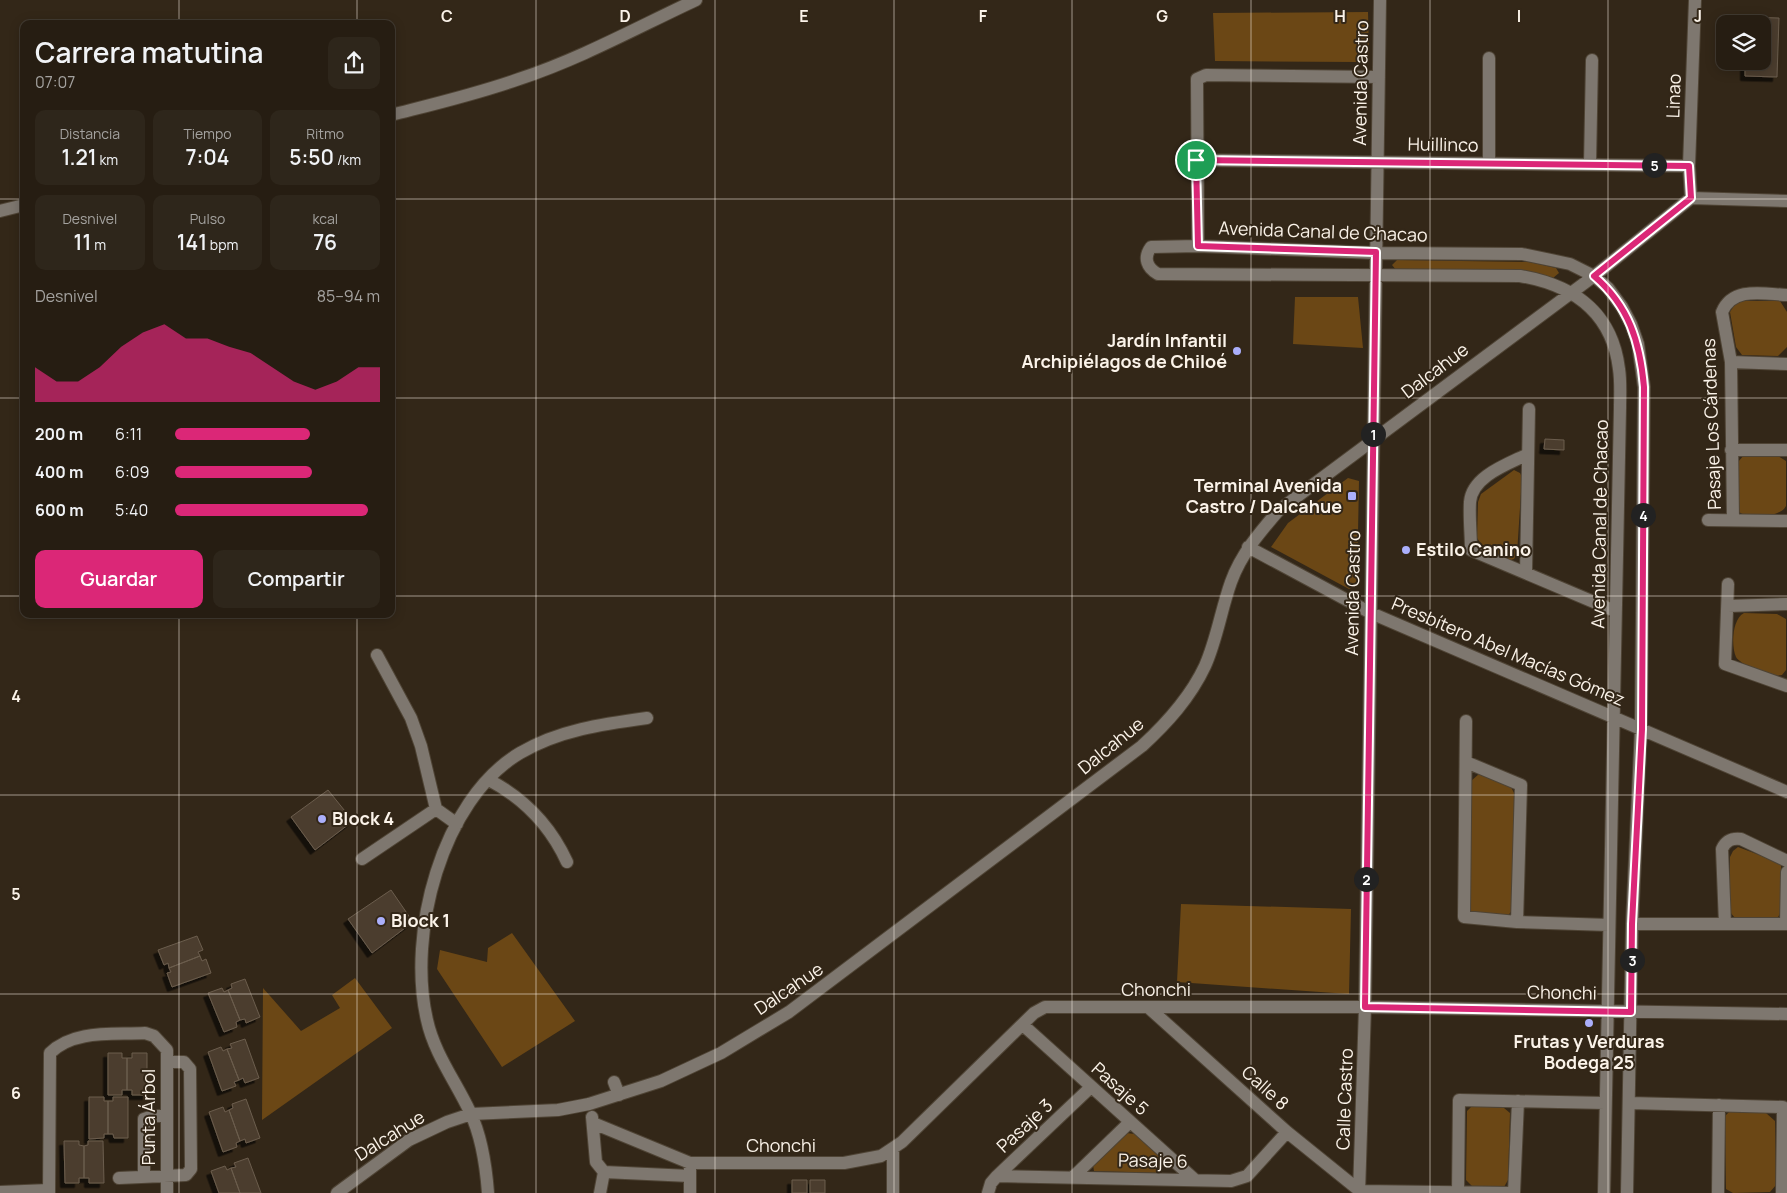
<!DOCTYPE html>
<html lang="es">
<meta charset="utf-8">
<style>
body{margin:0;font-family:Manrope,sans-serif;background:#2e261b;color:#f1f3f6;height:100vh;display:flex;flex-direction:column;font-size:19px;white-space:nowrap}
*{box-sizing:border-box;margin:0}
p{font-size:16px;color:#a4a29f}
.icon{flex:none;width:28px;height:28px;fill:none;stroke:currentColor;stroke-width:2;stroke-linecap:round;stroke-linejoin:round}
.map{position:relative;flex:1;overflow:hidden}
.side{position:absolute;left:20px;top:20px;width:375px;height:598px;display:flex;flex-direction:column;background:#261d12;border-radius:10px;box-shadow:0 2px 12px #0003,0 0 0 1px #423b32}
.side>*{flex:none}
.controls{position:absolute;left:1716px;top:15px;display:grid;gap:10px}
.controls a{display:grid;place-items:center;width:55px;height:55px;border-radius:10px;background:#261d12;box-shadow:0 2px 12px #0003,0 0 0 1px #423b32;font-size:25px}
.pin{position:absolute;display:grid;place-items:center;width:42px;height:42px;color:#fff;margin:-21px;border:2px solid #fff;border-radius:50%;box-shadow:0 1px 5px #0007}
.km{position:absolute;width:25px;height:25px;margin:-12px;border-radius:50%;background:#222;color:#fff;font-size:14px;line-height:25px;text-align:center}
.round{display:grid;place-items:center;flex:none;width:52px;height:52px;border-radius:10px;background:#2e261b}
.head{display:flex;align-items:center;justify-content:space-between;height:85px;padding:0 15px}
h1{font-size:28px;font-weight:600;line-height:38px}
.figures{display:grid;grid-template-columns:repeat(3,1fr);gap:8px;height:85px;padding:5px 15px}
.figures div{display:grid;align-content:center;border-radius:10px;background:#2e261b;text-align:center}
.figures b{font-size:21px;font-weight:600}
.figures small{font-size:14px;font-weight:400}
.figures p{font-size:14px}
.chart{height:140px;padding:10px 15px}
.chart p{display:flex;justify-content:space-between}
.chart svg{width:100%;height:90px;margin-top:5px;fill:#db2777;opacity:.7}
.action{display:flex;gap:10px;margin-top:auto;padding:10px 15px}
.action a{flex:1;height:58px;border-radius:10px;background:#db2777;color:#fff;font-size:20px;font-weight:600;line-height:58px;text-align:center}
.action a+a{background:#2e261b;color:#f1f3f6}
ul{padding:0 15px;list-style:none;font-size:16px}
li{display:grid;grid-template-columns:80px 60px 1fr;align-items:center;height:38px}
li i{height:12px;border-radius:6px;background:#db2777}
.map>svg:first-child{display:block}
.green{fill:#6b4715}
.building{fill:#4c3e2f;stroke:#6b5d4d;filter:url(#shadow)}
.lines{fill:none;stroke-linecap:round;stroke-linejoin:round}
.minor-casing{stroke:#4f4435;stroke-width:14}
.minor{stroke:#7e776f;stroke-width:12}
.route-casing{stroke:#fff;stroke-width:10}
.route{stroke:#db2777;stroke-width:6}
.grid{fill:none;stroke:#fbf3e9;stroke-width:1;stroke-opacity:0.55}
.poi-dot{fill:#abaffb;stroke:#332718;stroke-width:2}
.labels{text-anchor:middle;stroke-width:4;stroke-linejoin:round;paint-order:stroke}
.street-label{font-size:18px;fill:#fbf3e9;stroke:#332718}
.poi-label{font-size:18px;font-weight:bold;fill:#fbf3e9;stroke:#332718;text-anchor:start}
.grid-label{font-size:16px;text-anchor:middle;font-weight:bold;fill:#fbf3e9;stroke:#332718;stroke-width:4;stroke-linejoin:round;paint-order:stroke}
</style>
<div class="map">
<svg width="1787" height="1193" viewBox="0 0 1787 1193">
<defs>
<filter id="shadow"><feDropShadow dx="-4.5" dy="4.5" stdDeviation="0" flood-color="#0009"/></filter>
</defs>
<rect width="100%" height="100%" fill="#332718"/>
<!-- green -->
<path class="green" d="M1368 12 1369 55 1358 62 1215 61 1213 13Z
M1397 260 1529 262 1556 268 1559 273 1553 278 1524 272 1396 270 1392 265Z
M1295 297H1358L1363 348 1293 344Z
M1743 301H1780L1787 312V347L1778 356 1742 355 1736 347 1730 312 1735 304Z
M1744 455 1778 456 1786 461V506C1780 518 1749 519 1739 512L1738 462Z
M1514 470 1520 473 1522 477 1517 554 1514 559 1511 560 1484 548 1477 538 1478 502 1481 494Z
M1348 478 1359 481 1357 585 1349 589 1271 547 1288 523Z
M1744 613 1777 614 1786 619V670L1782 675C1773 678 1740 665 1736 657 1731 646 1732 619 1744 613Z
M1479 774 1511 787 1514 793 1513 909 1507 917H1477L1470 911 1471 781Z
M1738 847 1781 863 1782 910 1777 919 1735 918 1730 912V857L1733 851Z
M1181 904 1351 909 1349 994 1177 982Z
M512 933 575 1021 502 1067 437 969 440 950 487 962 488 948Z
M355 978 392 1028 262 1120 263 988 301 1031 340 1008 332 995Z
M1472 1106 1504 1108 1510 1113 1508 1180 1504 1187 1472 1186 1466 1180 1467 1111Z
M1730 1111 1766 1113 1775 1121 1776 1185 1770 1192 1733 1193 1726 1189 1725 1116Z
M1126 1133 1135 1134 1165 1162 1160 1173 1094 1171 1093 1165Z"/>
<!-- building -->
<path class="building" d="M1747 17 1779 18 1777 77 1745 76V61H1762V24H1747Z
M1545 439 1564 440V450L1544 449Z
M328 790 353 821 315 850 291 817Z
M391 890 413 922 372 953 348 919Z
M197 936 203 950 198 952 200 956 169 968 168 963 164 965 158 950Z
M200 956 202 961 206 959 211 973 172 987 167 973 171 972 169 968Z
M245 979 260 1017 246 1023 245 1019 240 1020 228 990 232 988 231 984Z
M222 988 224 992 228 990 240 1020 236 1022 237 1027 224 1032 208 993Z
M245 1039 259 1078 245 1083 243 1078 239 1080 227 1049 232 1048 230 1044Z
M221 1047 223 1051 227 1049 239 1080 234 1082 236 1086 222 1091 208 1052Z
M108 1053H122V1058H127V1090H122V1095H108Z
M132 1053H147V1095H132V1090H127V1058H132Z
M89 1097H104V1101H108V1134H104V1138L89 1139Z
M113 1097H128V1138H114L113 1134H108V1101H113Z
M246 1099 260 1138 246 1143 245 1139 240 1141 229 1110 233 1108 232 1104Z
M223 1107 225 1112 229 1110 240 1141 236 1143 237 1147 223 1152 209 1112Z
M64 1141H79V1145L84 1146V1178H79V1183H65Z
M88 1141H103L104 1183H89V1178H84V1146L88 1145Z
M248 1158 261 1193H240L231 1168 236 1167 234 1163Z
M225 1166 227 1170 231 1168 240 1193H219L211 1171Z
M792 1180H807V1193H792Z
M810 1180H825V1193H810Z"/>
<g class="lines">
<defs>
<path id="minor" d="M1489 58V163
M391 115C434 104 477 94 519 79 580 59 638 27 696 0
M1196 160 1689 166
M1590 164 1592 60
M1691 198 1689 166 1695 0
M0 211 24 205
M1198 246 1197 79 1206 75 1379 77
M1731 362 1787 364
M1731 450H1787
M1528 454C1508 464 1472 476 1470 502 1469 518 1471 535 1471 550L1615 611
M1708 520 1787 521
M1733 520 1731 362 1722 312C1733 286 1764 294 1787 295
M1248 547 1371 613 1787 792
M1526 573 1529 409
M1728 584 1725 664 1787 686
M1728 606 1787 604
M377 655 411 718 421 746 436 809 457 824
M1466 721 1464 917 1517 922 1609 925
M1466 762 1521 785 1517 922
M489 780C525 799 550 825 567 862
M362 859 436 809
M1632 924H1786L1787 872
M1725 924 1722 849C1726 840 1732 838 1741 839L1787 861
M1149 1008 1287 1132 1360 1191 1514 1193 1518 1101
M1023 1025 1194 1179
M614 1082 619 1095
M1630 1103 1783 1107 1782 1193
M592 1117 596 1162 604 1172 690 1176
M593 1123 690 1163H844L881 1156 902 1142 1034 1013 1045 1007H1365L1787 1014
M893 1150V1193
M690 1168V1193
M997 1176 1231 1181 1247 1176 1287 1132
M144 1177V1119L153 1116H167
M119 1178 186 1175 191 1169 190 1069 184 1062H167
M1072 1178 1130 1122
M0 1192 49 1190
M1458 1192 1459 1100 1605 1103
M49 1193 50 1053C74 1029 114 1035 145 1033L154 1036 167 1050V1193
M337 1193 409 1140 447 1122 471 1114 558 1110 589 1104 661 1081 721 1053 789 1012 1142 746C1167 723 1190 698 1205 666 1217 639 1221 610 1231 582 1241 554 1260 532 1279 510L1594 276 1691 198 1787 201
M488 1193C486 1166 482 1137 470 1112 456 1082 434 1053 427 1020 407 935 441 800 520 753 559 730 603 724 647 718
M600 1193 604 1172
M988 1193 991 1183 997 1176 1091 1087
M1359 1193 1365 1007 1380 0
M1604 1193 1620 408C1620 396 1621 382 1619 369 1612 312 1573 285 1520 276L1158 274C1147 268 1143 258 1151 247L1198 246 1376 253 1522 254 1570 264 1594 276 1608 288 1622 307 1631 324 1638 344 1644 387 1641 729 1632 924 1627 1193
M1718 1193 1719 1105"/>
</defs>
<!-- minor casing -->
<use href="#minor" class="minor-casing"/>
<!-- minor -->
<use href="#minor" class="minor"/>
</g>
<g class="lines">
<defs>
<path id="route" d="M1196 160 1689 166 1691 198 1594 276C1629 306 1640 342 1644 387L1642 729 1632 924 1631 1012 1365 1007 1376 252 1198 246Z"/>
</defs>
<!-- route casing -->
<use href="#route" class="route-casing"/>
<!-- route -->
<use href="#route" class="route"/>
</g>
<!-- grid -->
<path class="grid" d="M179 0V24M357 0V24M536 0V1193M715 0V1193M894 0V1193M1072 0V1193M1251 0V1193M1430 0V1193M1608 0V1193M0 199H24M391 199H1787M0 398H24M391 398H1787M0 596H24M391 596H1787M179 614V1193M357 614V1193M0 795H1787M0 994H1787"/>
<!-- markers -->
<g class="poi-dot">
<circle cx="1237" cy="351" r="5"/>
<rect x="1347" y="491" width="10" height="10" rx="2.5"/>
<circle cx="1406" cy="550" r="5"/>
<circle cx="322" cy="819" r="5"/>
<circle cx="381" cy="921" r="5"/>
<circle cx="1589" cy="1023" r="5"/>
</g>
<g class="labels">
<!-- street labels -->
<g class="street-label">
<text transform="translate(1361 83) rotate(-89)" y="6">Avenida Castro</text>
<text transform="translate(1674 96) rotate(-88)" y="6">Linao</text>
<text transform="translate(1443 145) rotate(1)" y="6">Huillinco</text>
<text transform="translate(1323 232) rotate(2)" y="6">Avenida Canal de Chacao</text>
<text transform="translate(1435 371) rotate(-37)" y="6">Dalcahue</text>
<text transform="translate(1712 424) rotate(-92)" y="6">Pasaje Los Cárdenas</text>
<text transform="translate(1600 524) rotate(-89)" y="6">Avenida Canal de Chacao</text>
<text transform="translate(1353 593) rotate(-89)" y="6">Avenida Castro</text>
<text transform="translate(1508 652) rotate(23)" y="6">Presbítero Abel Macías Gómez</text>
<text transform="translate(1111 746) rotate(-39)" y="6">Dalcahue</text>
<text transform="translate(789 989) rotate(-34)" y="6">Dalcahue</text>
<text x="1156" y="996">Chonchi</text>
<text transform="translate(1562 993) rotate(1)" y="6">Chonchi</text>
<text transform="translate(1265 1088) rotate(42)" y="6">Calle 8</text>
<text transform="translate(1120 1089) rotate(42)" y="6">Pasaje 5</text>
<text transform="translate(1345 1099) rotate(-88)" y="6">Calle Castro</text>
<text transform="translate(149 1117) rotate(-90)" y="6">Punta Árbol</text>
<text transform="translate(1025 1126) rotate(-43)" y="6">Pasaje 3</text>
<text transform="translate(390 1136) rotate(-32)" y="6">Dalcahue</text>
<text x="781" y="1152">Chonchi</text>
<text transform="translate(1153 1161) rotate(1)" y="6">Pasaje 6</text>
</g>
<!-- poi labels -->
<g class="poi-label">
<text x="1227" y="347" text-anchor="end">Jardín Infantil<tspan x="1227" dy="21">Archipiélagos de Chiloé</tspan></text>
<text x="1342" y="492" text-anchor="end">Terminal Avenida<tspan x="1342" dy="21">Castro / Dalcahue</tspan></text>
<text x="1416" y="556">Estilo Canino</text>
<text x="332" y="825">Block 4</text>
<text x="391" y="927">Block 1</text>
<text x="1589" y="1048" text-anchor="middle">Frutas y Verduras<tspan x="1589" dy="21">Bodega 25</tspan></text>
</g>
</g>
<g class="grid-label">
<text x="447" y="22">C</text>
<text x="625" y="22">D</text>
<text x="804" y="22">E</text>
<text x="983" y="22">F</text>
<text x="1162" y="22">G</text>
<text x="1340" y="22">H</text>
<text x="1519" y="22">I</text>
<text x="1698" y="22">J</text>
<text x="16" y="702">4</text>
<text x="16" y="900">5</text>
<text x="16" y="1099">6</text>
</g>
</svg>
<div class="controls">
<a><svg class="icon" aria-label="layers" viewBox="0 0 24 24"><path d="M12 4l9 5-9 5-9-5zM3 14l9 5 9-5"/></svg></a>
</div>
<div class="pin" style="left:1196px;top:160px;background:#1e9e55"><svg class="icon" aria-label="arrive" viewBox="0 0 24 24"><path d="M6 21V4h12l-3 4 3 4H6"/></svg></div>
<b class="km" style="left:1373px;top:434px">1</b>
<b class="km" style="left:1366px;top:879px">2</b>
<b class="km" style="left:1632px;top:960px">3</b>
<b class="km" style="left:1643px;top:515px">4</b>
<b class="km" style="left:1654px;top:165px">5</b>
<section class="side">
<div class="head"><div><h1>Carrera matutina</h1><p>07:07</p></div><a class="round"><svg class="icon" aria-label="share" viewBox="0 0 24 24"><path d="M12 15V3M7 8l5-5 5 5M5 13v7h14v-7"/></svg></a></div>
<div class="figures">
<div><p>Distancia</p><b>1.21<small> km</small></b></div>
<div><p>Tiempo</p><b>7:04</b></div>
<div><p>Ritmo</p><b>5:50<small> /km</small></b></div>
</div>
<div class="figures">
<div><p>Desnivel</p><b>11<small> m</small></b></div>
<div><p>Pulso</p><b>141<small> bpm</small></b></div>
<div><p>kcal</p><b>76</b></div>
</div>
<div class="chart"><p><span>Desnivel</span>85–94 m</p>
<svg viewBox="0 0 160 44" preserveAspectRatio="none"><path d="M0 44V27L10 34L20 34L30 27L40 17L50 10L60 6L70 13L80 13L90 17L100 20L110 27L120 34L130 38L140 34L150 27L160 27V44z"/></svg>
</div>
<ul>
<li><b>200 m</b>6:11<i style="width:66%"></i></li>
<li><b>400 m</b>6:09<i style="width:67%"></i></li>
<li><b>600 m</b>5:40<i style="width:94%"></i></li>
</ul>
<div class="action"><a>Guardar</a><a>Compartir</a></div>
</section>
</div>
